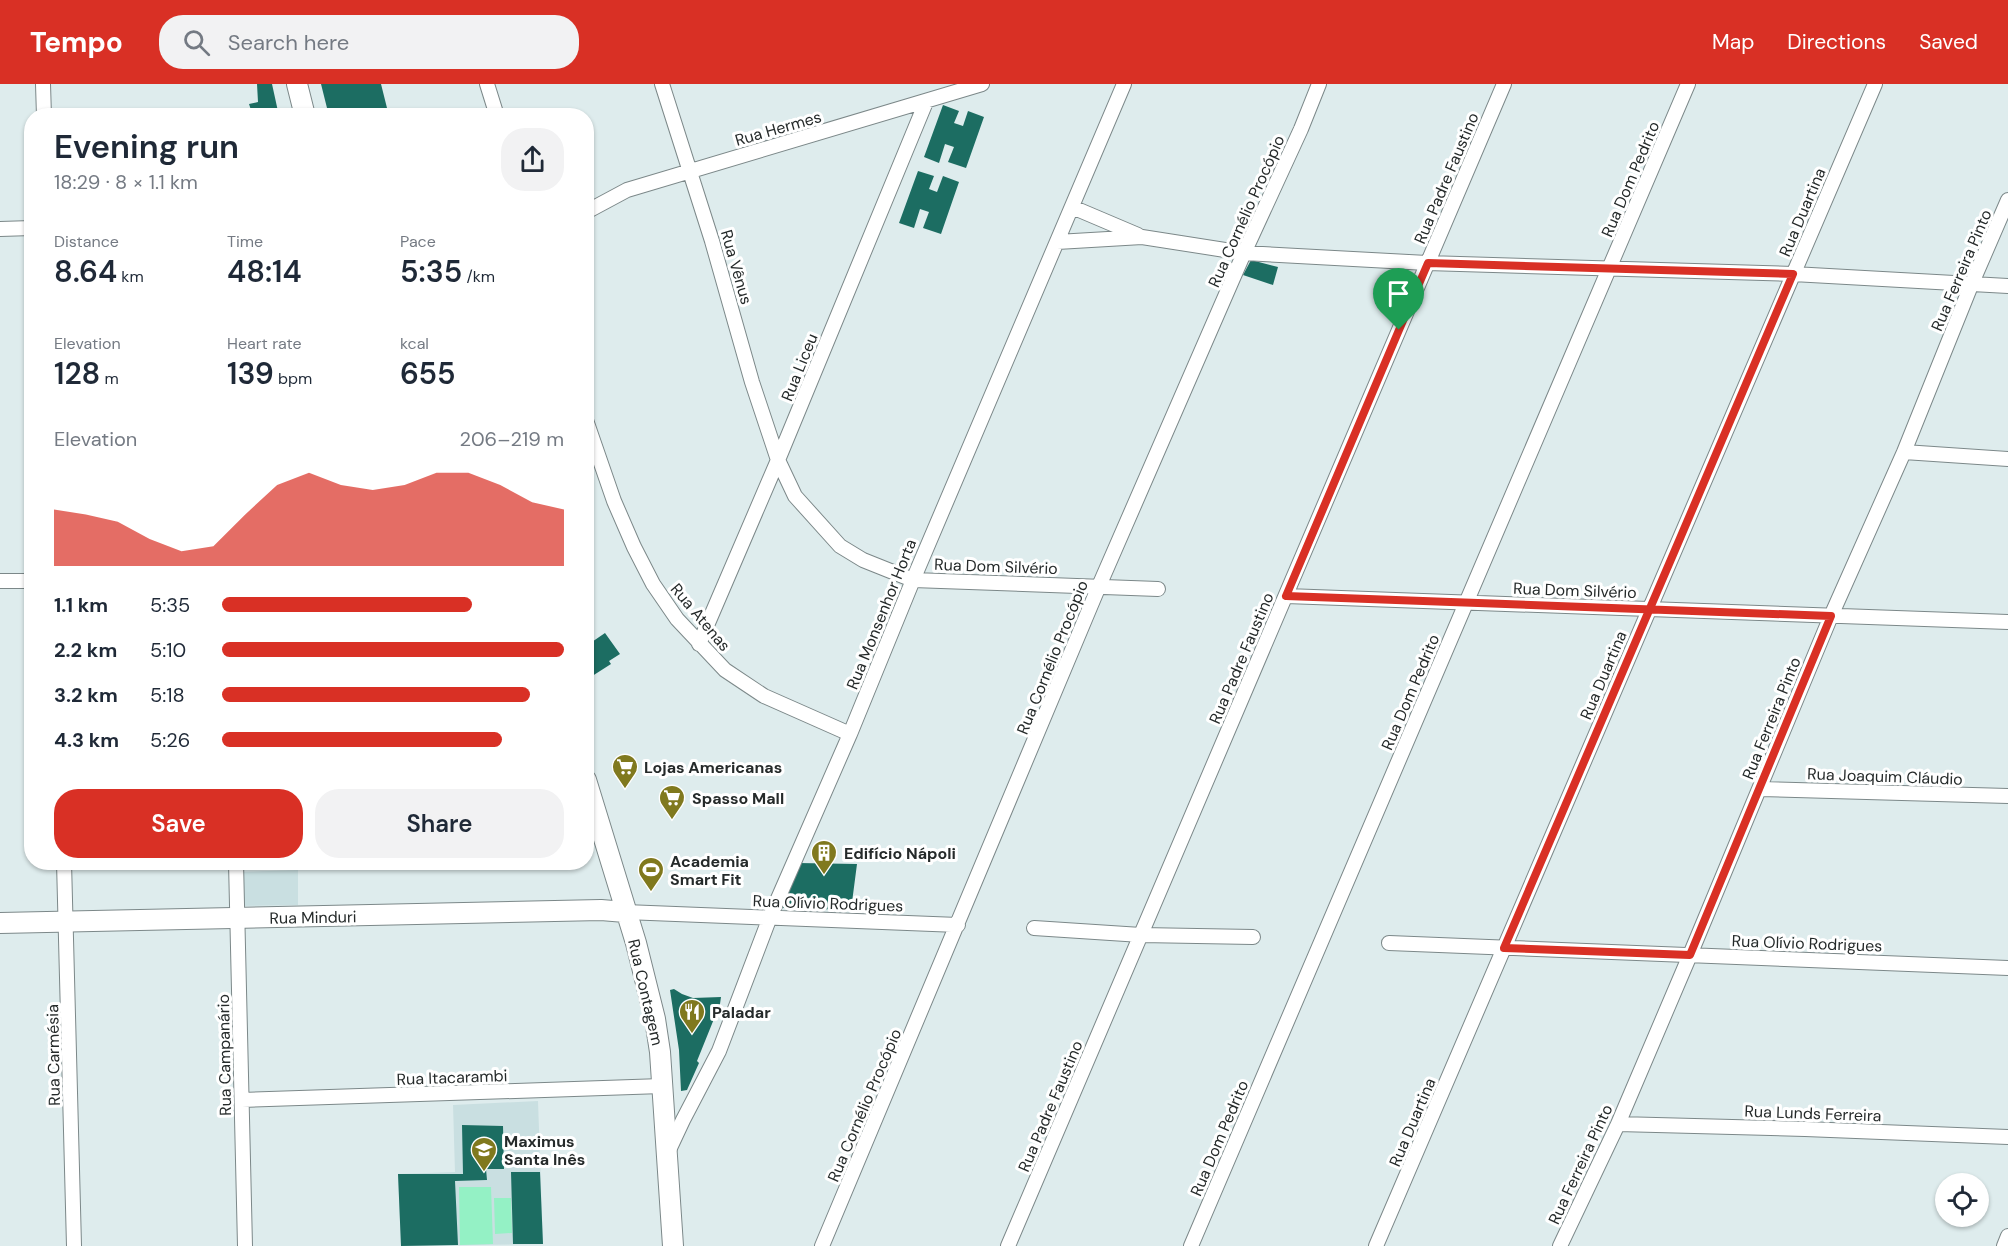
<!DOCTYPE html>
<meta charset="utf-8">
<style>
body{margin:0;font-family:"DM Sans",sans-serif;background:#f2f2f3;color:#1f2937;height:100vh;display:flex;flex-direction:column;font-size:22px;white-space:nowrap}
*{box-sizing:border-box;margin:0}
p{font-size:20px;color:#747a83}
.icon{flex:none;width:33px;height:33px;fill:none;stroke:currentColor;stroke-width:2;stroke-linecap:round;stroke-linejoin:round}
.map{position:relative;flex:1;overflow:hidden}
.details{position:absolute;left:24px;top:24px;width:570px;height:762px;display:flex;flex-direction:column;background:#fff;border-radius:24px;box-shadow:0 2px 4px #0004}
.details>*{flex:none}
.controls{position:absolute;left:1935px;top:1089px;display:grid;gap:12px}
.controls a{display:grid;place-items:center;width:54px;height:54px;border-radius:50%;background:#fff;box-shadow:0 2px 4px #0004;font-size:30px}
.pin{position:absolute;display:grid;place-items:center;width:51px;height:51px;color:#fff;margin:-62px -26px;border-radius:50% 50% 50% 0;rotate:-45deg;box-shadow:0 0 6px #0007}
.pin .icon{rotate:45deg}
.round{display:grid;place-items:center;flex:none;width:63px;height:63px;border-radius:24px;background:#f2f2f3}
.summary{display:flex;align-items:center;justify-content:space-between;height:102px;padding:0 30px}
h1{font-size:33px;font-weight:600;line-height:45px}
.stats{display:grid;grid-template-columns:repeat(3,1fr);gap:9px;height:102px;padding:6px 30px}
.stats div{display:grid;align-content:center}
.stats b{font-size:30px;font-weight:600}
.stats small{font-size:16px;font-weight:400}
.stats p{font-size:16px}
.chart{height:168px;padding:12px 30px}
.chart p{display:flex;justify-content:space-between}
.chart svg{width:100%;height:108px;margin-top:6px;fill:#d93025;opacity:.7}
.primary-button{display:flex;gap:12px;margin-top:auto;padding:12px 30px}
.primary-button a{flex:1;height:69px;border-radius:24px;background:#d93025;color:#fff;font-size:24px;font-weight:600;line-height:69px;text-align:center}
.primary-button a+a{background:#f2f2f3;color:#1f2937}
ul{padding:0 30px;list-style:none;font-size:20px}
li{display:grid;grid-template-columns:96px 72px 1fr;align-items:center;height:45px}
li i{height:15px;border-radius:8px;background:#d93025}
header{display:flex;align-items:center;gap:36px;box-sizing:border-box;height:84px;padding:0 30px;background:#d93025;color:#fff}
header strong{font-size:28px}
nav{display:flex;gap:33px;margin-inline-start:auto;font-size:21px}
.search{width:420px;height:54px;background:#f2f2f3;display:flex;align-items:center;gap:15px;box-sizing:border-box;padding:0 21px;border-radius:24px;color:#747a83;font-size:22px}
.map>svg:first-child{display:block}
.built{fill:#c9dfe1}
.green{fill:#94f1c5}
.building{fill:#1c6d62}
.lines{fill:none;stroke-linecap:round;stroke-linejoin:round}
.street-casing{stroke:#7c8889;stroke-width:16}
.secondary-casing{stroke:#7c8889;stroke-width:22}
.street{stroke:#fff;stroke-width:14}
.secondary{stroke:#fff;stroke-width:20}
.route-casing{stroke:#fff;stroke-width:12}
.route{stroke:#d93025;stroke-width:8}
.labels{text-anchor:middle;stroke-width:6;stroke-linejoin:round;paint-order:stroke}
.street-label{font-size:16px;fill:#252a2a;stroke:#fff}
.poi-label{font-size:16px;font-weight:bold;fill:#252a2a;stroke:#fff;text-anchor:start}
</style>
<header>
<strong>Tempo</strong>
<div class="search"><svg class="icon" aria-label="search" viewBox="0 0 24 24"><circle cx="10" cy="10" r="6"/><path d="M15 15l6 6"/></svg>Search here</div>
<nav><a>Map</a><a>Directions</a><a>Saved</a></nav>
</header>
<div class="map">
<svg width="2008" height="1162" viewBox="0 0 2008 1162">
<rect width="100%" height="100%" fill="#deeced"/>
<!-- built -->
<path class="built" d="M298 786V821L237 822 239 788Z
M538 1017 543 1160 401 1162 398 1090 455 1088 453 1021Z"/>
<!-- green -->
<path class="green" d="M459 1103H491L493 1160 460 1161Z
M494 1114H511L512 1149 495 1150Z"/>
<!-- building -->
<path class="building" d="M257 0H272L279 32H253L249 20 258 18Z
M321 0H381L389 32H329Z
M943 21 959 27 954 39 963 42 968 27 984 33 966 84 948 78 954 63 945 60 939 79 924 73Z
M918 87 934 92 929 105 937 108 943 92 959 98 941 150 923 144 929 128 920 125 914 144 899 139Z
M1251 176 1278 183 1273 201 1243 191Z
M605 549 620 570 609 577 611 580 586 596V562Z
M798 779 857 780 851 826 783 824 784 811Z
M674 905 682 910 693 914 721 913 720 920 697 977 699 979 687 1006 681 1007 679 966 670 906Z
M462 1041 503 1042 504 1085H486L487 1096 455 1097 458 1161 401 1162 398 1090H463Z
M511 1088H540L543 1160H513Z"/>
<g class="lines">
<defs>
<path id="street" d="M43 0 44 32
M487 0 497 32
M662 0 712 157 752 298 778 376 795 412 840 462 863 476 913 496 1158 505
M1072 123 1138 151
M586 128 627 106 982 0
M0 145 32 144
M1057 158 1142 153 1244 169 1427 179 1793 190 2008 202
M586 336 614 417 634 463 653 500 677 535 725 586 764 612 850 650
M1904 368 2008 375
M0 497H32
M1286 512 2008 538
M699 560 778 376 926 18
M1760 705 2008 712
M64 778 74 1162
M236 778 245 1162
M625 828 958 841
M1034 844 1141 851 1253 853
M1389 859 2008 884
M242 1016 662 1002
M1618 1040 1805 1045 2008 1053
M668 1068 683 1036 719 967 770 833 850 650 913 496 1124 0
M822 1162 1099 502 1244 169 1301 45 1319 0
M1008 1162 1504 0
M1191 1162 1688 0
M1376 1162 1875 0
M1560 1162 1618 1040 1690 871 1831 532 1904 368 1972 199 2008 116
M2004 1162 2008 1152"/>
<path id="secondary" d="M297 0 305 32
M586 696 636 859 655 935 660 968 673 1162
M0 839 601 826 625 828"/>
</defs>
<!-- street casing -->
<use href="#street" class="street-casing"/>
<!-- secondary casing -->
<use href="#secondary" class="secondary-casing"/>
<!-- street -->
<use href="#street" class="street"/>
<!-- secondary -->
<use href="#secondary" class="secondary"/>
</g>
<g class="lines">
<defs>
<path id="route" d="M1399 246 1286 512 1831 532 1690 871 1504 864C1601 639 1697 415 1793 190L1428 179 1399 246"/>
</defs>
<!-- route casing -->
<use href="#route" class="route-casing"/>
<!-- route -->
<use href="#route" class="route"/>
</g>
<!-- icons -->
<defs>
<symbol id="supermarket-pin" viewBox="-11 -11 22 30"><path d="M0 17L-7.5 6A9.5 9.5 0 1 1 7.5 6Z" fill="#80791e" stroke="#fff"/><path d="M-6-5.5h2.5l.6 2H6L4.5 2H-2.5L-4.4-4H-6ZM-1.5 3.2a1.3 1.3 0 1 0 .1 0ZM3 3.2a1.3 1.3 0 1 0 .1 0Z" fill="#fff"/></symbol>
<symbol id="building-pin" viewBox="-11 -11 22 30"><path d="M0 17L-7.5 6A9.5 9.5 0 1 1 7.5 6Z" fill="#80791e" stroke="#fff"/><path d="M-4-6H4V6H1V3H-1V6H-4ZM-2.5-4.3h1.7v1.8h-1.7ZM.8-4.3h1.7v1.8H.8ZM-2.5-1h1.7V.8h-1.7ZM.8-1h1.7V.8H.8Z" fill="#fff"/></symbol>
<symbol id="stadium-pin" viewBox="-11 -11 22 30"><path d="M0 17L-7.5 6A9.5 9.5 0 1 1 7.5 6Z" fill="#80791e" stroke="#fff"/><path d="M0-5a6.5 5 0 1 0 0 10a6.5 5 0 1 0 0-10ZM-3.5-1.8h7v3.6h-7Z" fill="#fff"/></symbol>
<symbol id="restaurant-pin" viewBox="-11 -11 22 30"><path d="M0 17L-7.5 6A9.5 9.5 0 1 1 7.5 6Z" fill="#80791e" stroke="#fff"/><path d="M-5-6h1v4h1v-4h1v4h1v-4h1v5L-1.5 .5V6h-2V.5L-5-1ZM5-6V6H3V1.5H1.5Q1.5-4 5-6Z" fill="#fff"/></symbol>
<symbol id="school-pin" viewBox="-11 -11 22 30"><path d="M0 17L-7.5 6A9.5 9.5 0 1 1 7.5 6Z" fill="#80791e" stroke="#fff"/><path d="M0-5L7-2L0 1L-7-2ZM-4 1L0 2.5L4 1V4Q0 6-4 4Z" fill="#fff"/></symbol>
</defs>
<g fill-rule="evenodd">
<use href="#supermarket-pin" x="610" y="668" width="30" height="40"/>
<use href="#supermarket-pin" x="657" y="699" width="30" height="40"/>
<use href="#building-pin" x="809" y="754" width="30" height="40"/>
<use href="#stadium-pin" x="636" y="771" width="30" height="40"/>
<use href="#restaurant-pin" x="677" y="913" width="30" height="40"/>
<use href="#school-pin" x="469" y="1051" width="30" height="40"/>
</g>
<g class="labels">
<!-- street labels -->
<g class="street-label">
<text transform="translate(778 44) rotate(-16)" y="6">Rua Hermes</text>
<text transform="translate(1446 94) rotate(-67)" y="6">Rua Padre Faustino</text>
<text transform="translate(1630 95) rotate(-67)" y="6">Rua Dom Pedrito</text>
<text transform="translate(1246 127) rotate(-66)" y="6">Rua Cornélio Procópio</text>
<text transform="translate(1802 128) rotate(-67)" y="6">Rua Duartina</text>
<text transform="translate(737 183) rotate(74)" y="6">Rua Vênus</text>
<text transform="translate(1961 186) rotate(-67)" y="6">Rua Ferreira Pinto</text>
<text transform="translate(799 283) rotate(-68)" y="6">Rua Liceu</text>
<text transform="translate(996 482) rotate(2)" y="6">Rua Dom Silvério</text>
<text transform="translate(1575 506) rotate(2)" y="6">Rua Dom Silvério</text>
<text transform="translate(881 530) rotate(-68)" y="6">Rua Monsenhor Horta</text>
<text transform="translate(701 533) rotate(50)" y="6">Rua Atenas</text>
<text transform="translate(1052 573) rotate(-68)" y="6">Rua Cornélio Procópio</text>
<text transform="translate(1241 574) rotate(-67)" y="6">Rua Padre Faustino</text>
<text transform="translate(1603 591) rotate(-67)" y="6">Rua Duartina</text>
<text transform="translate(1410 608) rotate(-67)" y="6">Rua Dom Pedrito</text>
<text transform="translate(1771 634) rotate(-68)" y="6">Rua Ferreira Pinto</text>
<text transform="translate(1885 692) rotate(2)" y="6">Rua Joaquim Cláudio</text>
<text transform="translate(828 819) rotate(2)" y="6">Rua Olívio Rodrigues</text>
<text transform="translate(313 833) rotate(-1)" y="6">Rua Minduri</text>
<text transform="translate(1807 859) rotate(2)" y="6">Rua Olívio Rodrigues</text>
<text transform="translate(646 908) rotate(77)" y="6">Rua Contagem</text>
<text transform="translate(53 971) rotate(-91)" y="6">Rua Carmésia</text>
<text transform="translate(224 971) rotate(-91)" y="6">Rua Campanário</text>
<text transform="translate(452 993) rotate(-2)" y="6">Rua Itacarambi</text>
<text transform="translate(864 1021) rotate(-67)" y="6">Rua Cornélio Procópio</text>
<text transform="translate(1050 1022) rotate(-67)" y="6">Rua Padre Faustino</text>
<text transform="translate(1813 1029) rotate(2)" y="6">Rua Lunds Ferreira</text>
<text transform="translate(1412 1038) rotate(-67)" y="6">Rua Duartina</text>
<text transform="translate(1219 1054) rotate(-67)" y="6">Rua Dom Pedrito</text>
<text transform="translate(1580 1080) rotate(-65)" y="6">Rua Ferreira Pinto</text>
</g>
<!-- poi labels -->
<g class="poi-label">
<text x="644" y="689">Lojas Americanas</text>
<text x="692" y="720">Spasso Mall</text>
<text x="844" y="775">Edifício Nápoli</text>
<text x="670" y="783">Academia<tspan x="670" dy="18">Smart Fit</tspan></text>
<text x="712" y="934">Paladar</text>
<text x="504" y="1063">Maximus<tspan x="504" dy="18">Santa Inês</tspan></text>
</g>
</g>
</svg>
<div class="controls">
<a><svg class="icon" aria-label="locate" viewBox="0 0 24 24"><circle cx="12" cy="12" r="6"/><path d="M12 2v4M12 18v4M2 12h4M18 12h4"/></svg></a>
</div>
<div class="pin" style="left:1399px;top:246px;background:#1e9e55"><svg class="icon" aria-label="arrive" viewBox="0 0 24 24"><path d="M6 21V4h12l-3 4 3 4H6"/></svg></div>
<section class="details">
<div class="summary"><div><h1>Evening run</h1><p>18:29 · 8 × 1.1 km</p></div><a class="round"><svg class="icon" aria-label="share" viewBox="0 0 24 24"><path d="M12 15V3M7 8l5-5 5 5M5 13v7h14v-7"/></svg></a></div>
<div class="stats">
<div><p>Distance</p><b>8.64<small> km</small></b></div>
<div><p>Time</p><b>48:14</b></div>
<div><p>Pace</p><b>5:35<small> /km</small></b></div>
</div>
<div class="stats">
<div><p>Elevation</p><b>128<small> m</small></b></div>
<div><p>Heart rate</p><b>139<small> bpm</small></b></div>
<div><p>kcal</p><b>655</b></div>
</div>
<div class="chart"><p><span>Elevation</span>206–219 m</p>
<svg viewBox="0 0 160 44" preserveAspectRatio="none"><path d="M0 44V21L10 23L20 26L30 33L40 38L50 36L60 23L70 11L80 6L90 11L100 13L110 11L120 6L130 6L140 11L150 18L160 21V44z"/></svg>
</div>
<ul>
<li><b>1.1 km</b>5:35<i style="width:73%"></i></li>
<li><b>2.2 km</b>5:10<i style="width:100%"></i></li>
<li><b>3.2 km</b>5:18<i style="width:90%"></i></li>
<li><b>4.3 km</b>5:26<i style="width:82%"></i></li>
</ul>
<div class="primary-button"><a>Save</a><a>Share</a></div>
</section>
</div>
